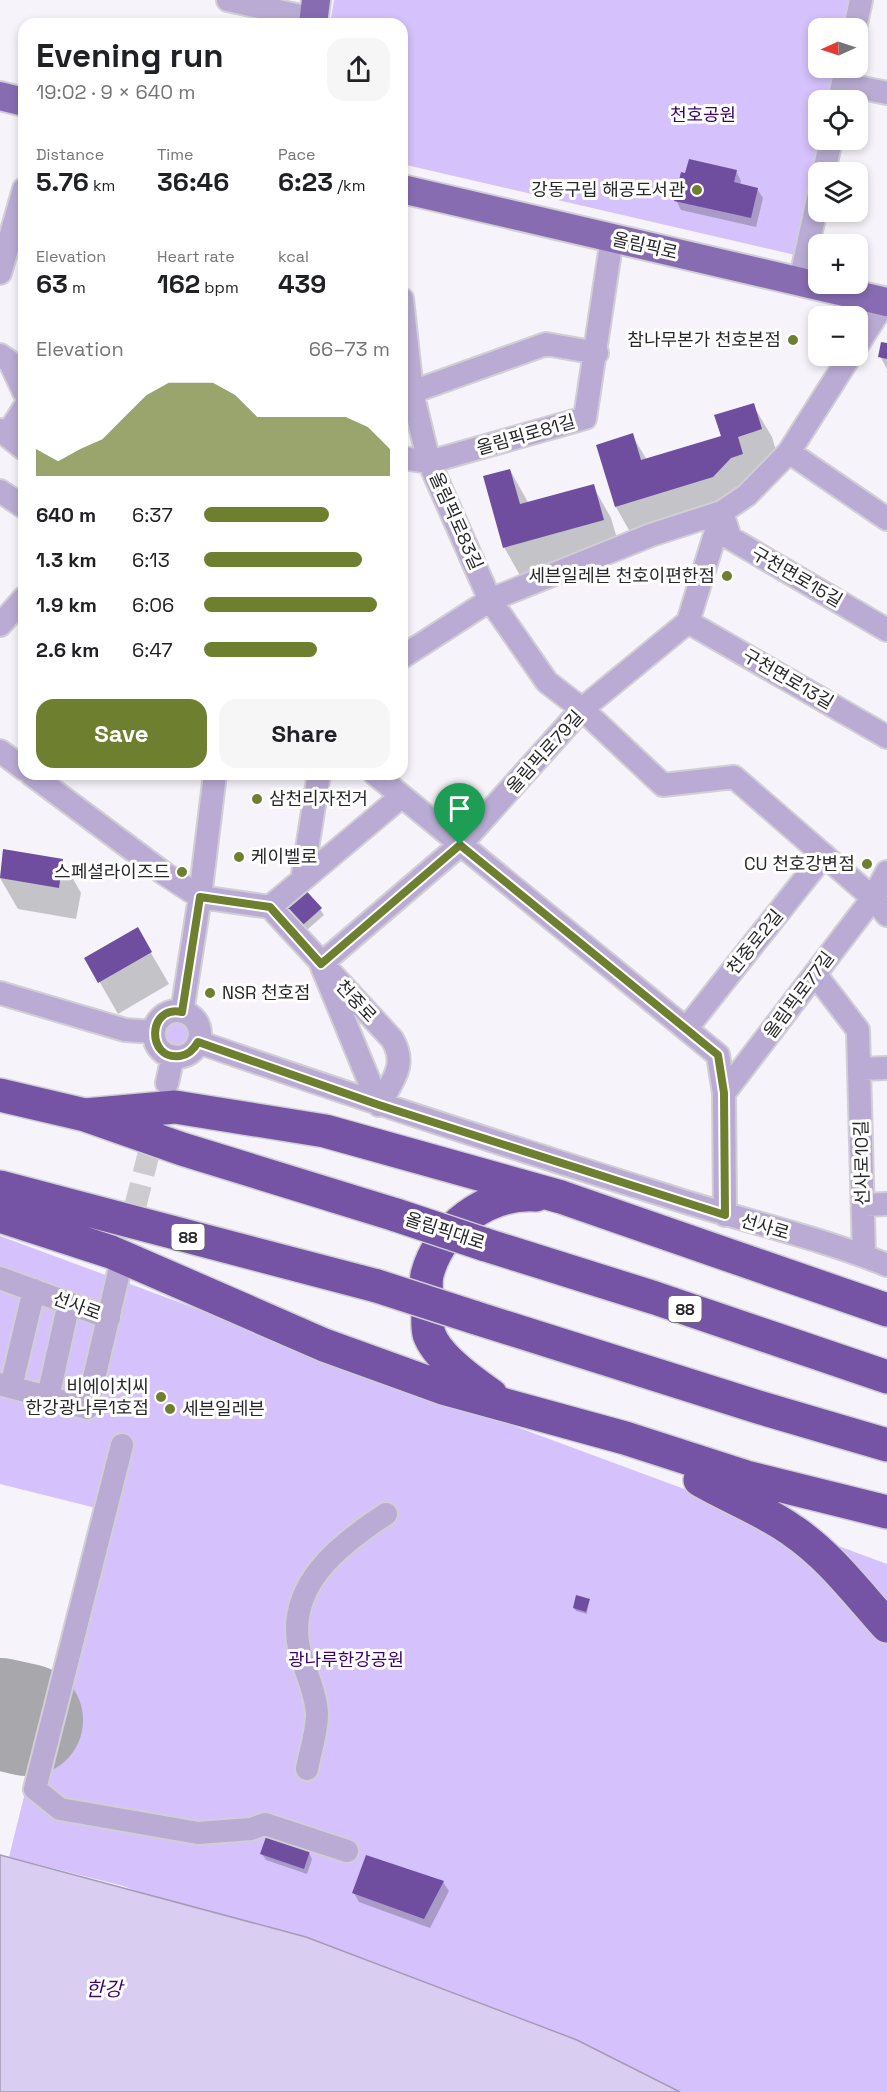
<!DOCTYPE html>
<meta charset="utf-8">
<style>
body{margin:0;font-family:"Space Grotesk","Noto Sans KR",sans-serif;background:#f6f6f6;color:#202124;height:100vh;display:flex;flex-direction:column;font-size:22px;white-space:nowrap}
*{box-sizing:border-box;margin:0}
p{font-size:20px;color:#757577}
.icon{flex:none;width:33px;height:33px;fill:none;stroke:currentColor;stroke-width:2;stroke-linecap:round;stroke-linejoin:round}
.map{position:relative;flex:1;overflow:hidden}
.sheet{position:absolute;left:18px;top:18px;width:390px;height:762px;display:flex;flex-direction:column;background:#fff;border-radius:18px;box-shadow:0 3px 9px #0003}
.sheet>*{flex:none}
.needle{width:39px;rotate:267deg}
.buttons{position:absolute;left:808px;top:18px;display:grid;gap:12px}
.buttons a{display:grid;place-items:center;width:60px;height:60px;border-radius:12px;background:#fff;box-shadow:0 3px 9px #0003;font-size:30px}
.pin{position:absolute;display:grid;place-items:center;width:51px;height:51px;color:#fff;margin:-62px -26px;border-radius:50% 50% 50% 0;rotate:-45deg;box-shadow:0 0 6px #0007}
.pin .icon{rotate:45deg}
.round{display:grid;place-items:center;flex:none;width:63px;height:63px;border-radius:18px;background:#f6f6f6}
.summary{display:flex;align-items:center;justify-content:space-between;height:102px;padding:0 18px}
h1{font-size:33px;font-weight:800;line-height:45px}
.stats{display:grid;grid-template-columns:repeat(3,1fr);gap:9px;height:102px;padding:6px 18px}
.stats div{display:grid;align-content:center}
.stats b{font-size:26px;font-weight:800}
.stats small{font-size:16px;font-weight:400}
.stats p{font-size:16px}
.chart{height:168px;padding:12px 18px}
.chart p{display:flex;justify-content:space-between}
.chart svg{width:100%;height:108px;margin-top:6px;fill:#6e8030;opacity:.7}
.action{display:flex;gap:12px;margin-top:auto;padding:12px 18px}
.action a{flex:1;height:69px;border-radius:18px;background:#6e8030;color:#fff;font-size:24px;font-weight:800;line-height:69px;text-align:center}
.action a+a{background:#f6f6f6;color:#202124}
ul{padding:0 18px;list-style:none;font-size:20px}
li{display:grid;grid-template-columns:96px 72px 1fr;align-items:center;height:45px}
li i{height:15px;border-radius:8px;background:#6e8030}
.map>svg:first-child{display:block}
.green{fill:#d5c1fb}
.water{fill:#d9cdf1;stroke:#a49bb5;stroke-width:1.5}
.shadow{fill:#0003}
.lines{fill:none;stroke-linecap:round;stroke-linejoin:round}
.runway{stroke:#a8a7ac;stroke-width:112}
.building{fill:#6f4e9f}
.minor-tunnel{stroke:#cdcbd0;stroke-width:22;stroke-dasharray:22 11;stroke-linecap:butt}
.minor-casing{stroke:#d1cfd5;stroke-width:26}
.major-casing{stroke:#d1cfd5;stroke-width:32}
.highway-casing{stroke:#d1cfd5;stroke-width:36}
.minor{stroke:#b9abd3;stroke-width:22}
.major{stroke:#876cb2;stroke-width:28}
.highway{stroke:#7554a6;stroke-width:33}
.highway-bridge-casing{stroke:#d1cfd5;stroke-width:36;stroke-linecap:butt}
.highway-bridge{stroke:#7554a6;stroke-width:33}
.route-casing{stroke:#fff;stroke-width:12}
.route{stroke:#6e8030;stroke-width:8}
.poi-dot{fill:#6e8030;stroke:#fff;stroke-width:2}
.labels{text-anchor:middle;stroke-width:6;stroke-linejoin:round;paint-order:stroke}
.shield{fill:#fff;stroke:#68686a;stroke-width:1.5}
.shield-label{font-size:16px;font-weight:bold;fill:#28272a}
.park-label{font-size:18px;fill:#3d026e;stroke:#fff}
.poi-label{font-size:18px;fill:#28272a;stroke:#fff;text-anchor:end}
.street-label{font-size:18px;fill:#28272a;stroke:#fff}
.water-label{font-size:20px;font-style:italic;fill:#3f0571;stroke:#fff}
</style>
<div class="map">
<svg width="887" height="2092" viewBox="0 0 887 2092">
<rect width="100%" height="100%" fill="#f6f4fa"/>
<!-- green -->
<path class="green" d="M334 0H854L848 28H819V68H839L831 100H819V140H822L795 255 402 164V24H330Z
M162 1033a15 15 0 1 1 30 0a15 15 0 1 1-30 0Z
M0 1236 887 1564V2092H680L123 1886 9 1857 96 1508 0 1484Z"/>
<!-- water -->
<path class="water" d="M0 1855 306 1937 577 2040 680 2092H0Z"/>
<!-- shadow -->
<path class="shadow" d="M736 171 741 181 740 185 757 189 763 198 756 227 681 210 676 200Z
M887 345V369L880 356Z
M753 405 772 437 779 461 756 469 761 486 634 539 616 507 598 446 632 435 647 460 723 437Z
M510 470 529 504 593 486 611 518 621 552 522 579 504 547Z
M4 850 63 861 81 893 76 919 18 909 0 878Z
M320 909 324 915 300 936 281 914Z
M137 929 169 984 118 1014 86 958Z
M589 1600 587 1614 576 1611 574 1608Z
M309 1853 312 1859 307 1874 266 1860 262 1854Z
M443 1882 449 1891 430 1928 359 1902 354 1893Z"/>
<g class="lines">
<!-- runway -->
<path class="runway" d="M0 1714 27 1720"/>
</g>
<!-- building -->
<path class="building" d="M689 159 737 170 734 182 758 188 751 218 674 201 681 172 685 173Z
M881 342 887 343V359L878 357Z
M754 403 762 429 738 437 743 454 731 458 713 477 615 507 596 445 633 433 641 460 721 436 714 415Z
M510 469 520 504 594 484 604 520 503 548 483 476Z
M3 849 63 859 59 888 0 878Z
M301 885 322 908 296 931 275 907Z
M138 927 152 952 98 983 84 958Z
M576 1595 590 1599 586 1612 573 1608Z
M266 1837 310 1851 304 1869 260 1854Z
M366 1855 444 1881 424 1919 352 1893Z"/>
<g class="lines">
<!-- minor-tunnel -->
<path class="minor-tunnel" d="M119 1270 156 1125"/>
<defs>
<path id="minor" d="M228 0 314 19
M855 28 861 0
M843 84 887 93
M839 100 846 68
M824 172 831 140
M0 273 24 189
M800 282 819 194
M402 299 412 392 429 462 490 600 547 682 582 709 663 785 734 777 873 898 887 915
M858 344 885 302
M0 355 10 362 24 392
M412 392 546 344 597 353
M0 430 24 449
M7 435 24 408
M789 452 887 519
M402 458 429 462 585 418 612 238
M0 491 24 507
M722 512 730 538 887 630
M688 622 887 737
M0 625 24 598
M402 657 490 600 651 535 722 512 747 495 789 452 850 356
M0 751 24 769
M31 774 165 874 200 897 270 907 392 1039C408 1065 392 1081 379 1105
M375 774 718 1055 724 1093 725 1215
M302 880 319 774
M270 907 402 796
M815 974 858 1030 864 1256
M0 993 125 1030 154 1032
M154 1034a23 23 0 1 1 46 0a23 23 0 1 1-46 0Z
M182 1012 200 897 215 774
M686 1029 824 855
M198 1042C353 1096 510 1147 667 1196 739 1220 816 1236 887 1265
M859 1069 887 1068
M167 1083 173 1056
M724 1093 873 898 887 872
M379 1105 321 964 460 845 582 709 688 622 722 512
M863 1205 887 1204
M0 1278 109 1318
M0 1384 87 1408 119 1272
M11 1387 34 1290
M48 1397 69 1303
M122 1445 35 1789 60 1809 198 1833 251 1829 265 1824 347 1851
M307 1769C310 1752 317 1732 317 1714 316 1692 304 1669 299 1648 286 1585 340 1544 386 1514"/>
<path id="major" d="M313 24 316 0
M0 96 24 102
M402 189 887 302"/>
<path id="highway" d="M0 1095 85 1115 182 1149 396 1215
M85 1115 175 1107 325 1131 561 1197 887 1310
M0 1187 377 1286
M0 1216 111 1252 324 1345 443 1388 625 1438 746 1477 887 1512
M483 1244 655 1298 887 1377
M473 1317 758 1407 887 1445
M491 1395C472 1382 437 1357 429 1334 427 1327 428 1315 428 1307 427 1297 425 1285 427 1275 439 1228 487 1192 536 1195
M700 1480C731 1498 764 1510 793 1531 830 1556 858 1594 887 1626"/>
</defs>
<!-- minor casing -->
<use href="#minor" class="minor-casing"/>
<!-- major casing -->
<use href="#major" class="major-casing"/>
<!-- highway casing -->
<use href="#highway" class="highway-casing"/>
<!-- minor -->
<use href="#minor" class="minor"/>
<!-- major -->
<use href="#major" class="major"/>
<!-- highway -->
<use href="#highway" class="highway"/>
<defs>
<path id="highway-bridge" d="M396 1215 483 1244
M377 1286 473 1317"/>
</defs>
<!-- highway-bridge casing -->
<use href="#highway-bridge" class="highway-bridge-casing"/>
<!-- highway-bridge -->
<use href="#highway-bridge" class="highway-bridge"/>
</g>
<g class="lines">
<defs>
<path id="route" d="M460 845 718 1055 724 1093 725 1215 379 1105 198 1042C194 1049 189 1055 180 1056 146 1061 147 1004 182 1012L200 897 270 907 321 964Z"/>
</defs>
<!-- route casing -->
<use href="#route" class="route-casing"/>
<!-- route -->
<use href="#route" class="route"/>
</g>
<!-- markers -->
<g class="poi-dot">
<circle cx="697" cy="190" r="6"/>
<circle cx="793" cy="340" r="6"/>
<circle cx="727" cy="576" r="6"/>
<circle cx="257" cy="799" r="6"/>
<circle cx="239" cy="857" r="6"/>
<circle cx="867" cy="864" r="6"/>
<circle cx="182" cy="872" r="6"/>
<circle cx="210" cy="993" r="6"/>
<circle cx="161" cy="1397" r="6"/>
<circle cx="170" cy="1409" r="6"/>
</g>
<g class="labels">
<!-- shield labels -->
<g class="shield">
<rect x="171.5" y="1224" width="33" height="26" rx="4.5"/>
<rect x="668.5" y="1296" width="33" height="26" rx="4.5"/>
</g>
<g class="shield-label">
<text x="188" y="1243">88</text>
<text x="685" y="1315">88</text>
</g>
<!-- park labels -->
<g class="park-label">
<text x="703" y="121">천호공원</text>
<text x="346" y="1666">광나루한강공원</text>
</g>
<!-- poi labels -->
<g class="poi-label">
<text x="685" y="196">강동구립 해공도서관</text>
<text x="781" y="346">참나무본가 천호본점</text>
<text x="715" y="582">세븐일레븐 천호이편한점</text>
<text x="269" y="805" text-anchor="start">삼천리자전거</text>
<text x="251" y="863" text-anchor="start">케이벨로</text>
<text x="855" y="870">CU 천호강변점</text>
<text x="170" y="878">스페셜라이즈드</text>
<text x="222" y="999" text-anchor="start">NSR 천호점</text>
<text x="149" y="1393">비에이치씨<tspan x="149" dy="21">한강광나루1호점</tspan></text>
<text x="182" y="1415" text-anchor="start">세븐일레븐</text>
</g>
<!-- street labels -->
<g class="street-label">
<text transform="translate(645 246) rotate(13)" y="6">올림픽로</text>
<text transform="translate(526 435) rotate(-16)" y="6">올림픽로81길</text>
<text transform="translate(456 521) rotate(66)" y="6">올림픽로83길</text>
<text transform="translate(797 577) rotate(30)" y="6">구천면로15길</text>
<text transform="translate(788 679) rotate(30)" y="6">구천면로13길</text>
<text transform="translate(545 752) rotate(-48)" y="6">올림픽로79길</text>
<text transform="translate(755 942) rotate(-51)" y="6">천중로2길</text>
<text transform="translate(799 995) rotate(-53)" y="6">올림픽로77길</text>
<text transform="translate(356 1001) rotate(47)" y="6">천중로</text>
<text transform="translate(862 1163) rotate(-91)" y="6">선사로10길</text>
<text transform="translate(765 1227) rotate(16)" y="6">선사로</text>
<text transform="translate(445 1231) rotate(18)" y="6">올림픽대로</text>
<text transform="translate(77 1306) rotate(20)" y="6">선사로</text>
</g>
<!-- water labels -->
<g class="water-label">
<text x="104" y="1996">한강</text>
</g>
</g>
</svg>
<div class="buttons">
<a><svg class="needle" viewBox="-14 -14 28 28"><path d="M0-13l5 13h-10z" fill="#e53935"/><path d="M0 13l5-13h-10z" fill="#757577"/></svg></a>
<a><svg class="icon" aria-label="locate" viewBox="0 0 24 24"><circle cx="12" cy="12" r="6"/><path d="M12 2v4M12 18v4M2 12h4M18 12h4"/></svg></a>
<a><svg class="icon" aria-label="layers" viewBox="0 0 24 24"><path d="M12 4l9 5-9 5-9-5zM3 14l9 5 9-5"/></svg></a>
<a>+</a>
<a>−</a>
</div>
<div class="pin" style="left:460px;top:845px;background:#1e9e55"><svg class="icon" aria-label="arrive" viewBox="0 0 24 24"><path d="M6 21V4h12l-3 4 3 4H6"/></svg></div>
<section class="sheet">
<div class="summary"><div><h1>Evening run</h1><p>19:02 · 9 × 640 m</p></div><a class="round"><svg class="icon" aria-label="share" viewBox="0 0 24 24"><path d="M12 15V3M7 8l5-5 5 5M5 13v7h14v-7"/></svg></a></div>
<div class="stats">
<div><p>Distance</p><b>5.76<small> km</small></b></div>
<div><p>Time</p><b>36:46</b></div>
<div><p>Pace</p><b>6:23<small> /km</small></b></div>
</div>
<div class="stats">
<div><p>Elevation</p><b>63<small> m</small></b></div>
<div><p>Heart rate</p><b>162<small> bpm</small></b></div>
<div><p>kcal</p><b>439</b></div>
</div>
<div class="chart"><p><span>Elevation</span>66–73 m</p>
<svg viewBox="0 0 160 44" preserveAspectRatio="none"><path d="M0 44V33L10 38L20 33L30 29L40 20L50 11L60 6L70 6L80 6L90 11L100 20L110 20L120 20L130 20L140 20L150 24L160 33V44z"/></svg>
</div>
<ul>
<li><b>640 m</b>6:37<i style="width:67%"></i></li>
<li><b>1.3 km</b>6:13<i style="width:85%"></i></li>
<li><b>1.9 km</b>6:06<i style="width:93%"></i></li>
<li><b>2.6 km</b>6:47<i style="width:61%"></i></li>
</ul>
<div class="action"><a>Save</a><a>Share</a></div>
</section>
</div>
